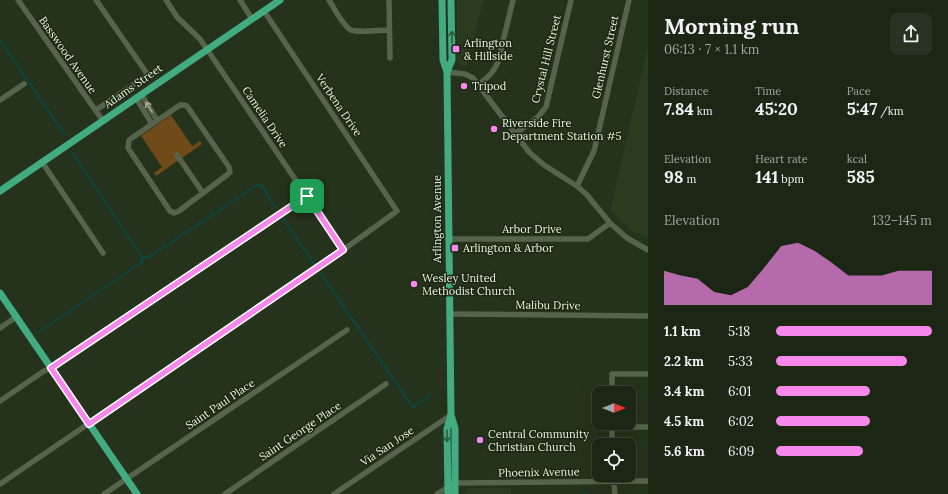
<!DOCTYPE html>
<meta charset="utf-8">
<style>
body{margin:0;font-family:Lora,serif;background:#293222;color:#f1f3f6;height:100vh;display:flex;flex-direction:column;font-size:15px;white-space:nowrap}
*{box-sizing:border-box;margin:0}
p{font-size:13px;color:#a0a5a0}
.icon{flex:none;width:22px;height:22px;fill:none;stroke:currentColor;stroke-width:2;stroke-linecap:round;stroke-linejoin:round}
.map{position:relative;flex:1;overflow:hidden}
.side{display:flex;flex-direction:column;background:#1c2615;width:300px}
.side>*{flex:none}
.needle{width:26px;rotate:90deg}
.tools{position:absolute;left:592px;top:386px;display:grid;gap:8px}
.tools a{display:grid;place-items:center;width:44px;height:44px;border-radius:8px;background:#1c2615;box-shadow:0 4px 16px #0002,0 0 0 1px #3a4334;font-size:20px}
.pin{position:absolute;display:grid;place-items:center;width:34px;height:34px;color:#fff;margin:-17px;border-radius:8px;box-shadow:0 2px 6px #0006}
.round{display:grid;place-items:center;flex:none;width:42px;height:42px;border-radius:8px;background:#293222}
.summary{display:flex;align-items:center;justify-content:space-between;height:68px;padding:0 16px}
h1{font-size:22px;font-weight:700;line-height:30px}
.figures{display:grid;grid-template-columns:repeat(3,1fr);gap:6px;height:68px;padding:4px 16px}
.figures div{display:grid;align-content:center}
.figures b{font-size:17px;font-weight:700}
.figures small{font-size:11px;font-weight:400}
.figures p{font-size:11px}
.chart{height:112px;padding:8px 16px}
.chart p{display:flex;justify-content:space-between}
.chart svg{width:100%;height:72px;margin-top:4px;fill:#f688ec;opacity:.7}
ul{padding:0 16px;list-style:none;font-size:13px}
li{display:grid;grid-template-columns:64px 48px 1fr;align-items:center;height:30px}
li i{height:10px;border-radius:5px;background:#f688ec}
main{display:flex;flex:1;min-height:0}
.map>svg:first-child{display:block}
.built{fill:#2a3b1f}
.green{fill:#714a1a}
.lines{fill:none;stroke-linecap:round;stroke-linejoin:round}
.stream{stroke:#014c4e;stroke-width:1.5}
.minor{stroke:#56644c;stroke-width:5.5}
.major{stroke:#42ab81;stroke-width:7}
.oneway{stroke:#2b5c3e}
.oneway2{stroke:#9faa98}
.route-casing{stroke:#fff;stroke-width:8}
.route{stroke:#f688ec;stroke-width:5}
.poi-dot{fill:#f688ec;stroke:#1b2812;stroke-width:1.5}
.labels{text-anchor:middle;stroke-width:3;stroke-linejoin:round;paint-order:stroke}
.poi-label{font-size:11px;fill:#e8f1e3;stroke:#1b2812;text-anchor:start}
.street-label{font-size:11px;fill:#e8f1e3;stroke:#1b2812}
</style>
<main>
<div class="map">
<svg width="648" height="494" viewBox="0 0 648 494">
<rect width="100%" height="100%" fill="#25321c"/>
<!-- built -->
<path class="built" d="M457 0H484L466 66 459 64 457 60Z
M648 46V239L630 230 610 210Z
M468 488H511V494H465V490Z"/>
<!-- green -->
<path class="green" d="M171 115 192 146 200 141 202 144 156 176 154 173 162 167 141 136Z"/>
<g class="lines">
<!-- stream -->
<path class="stream" d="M0 40 65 135
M282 217 314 264
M143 258 151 256 257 185H261L276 208
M320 272 412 406 414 407 430 395
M39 332 142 262 143 258 72 152
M586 491V494"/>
<!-- minor -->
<path class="minor" d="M18 0 103 121
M166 0 177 17 200 39 343 250
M240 0 252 19
M329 0C334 8 343 26 351 30 361 33 379 30 389 30
M389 0 390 58
M447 72 465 74 473 78 529 152 544 165 577 186 587 195 610 223 627 238 648 250
M479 84C488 78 494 72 498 62L513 0
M141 94 157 120
M136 98 152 124
M0 100 24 84
M180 105H184L187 106 229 167 230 172 227 175 179 211 174 213 170 211 128 148 129 140Z
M96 110 148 75 96 0
M515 134 538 117 546 107 571 0
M177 155 203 193
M42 162 103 253
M577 186 594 151 629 0
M448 239H588L610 223
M449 314 648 316
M0 328 16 317
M612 393V374H648
M0 401 44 371 57 365 307 196
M612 423V445
M612 427H648
M613 475 615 494
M0 484 343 250 397 211 264 11
M104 494 347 330
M225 494 386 384
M334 494 451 415
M437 494 455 483 648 481"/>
<!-- major -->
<path class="major" d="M442 0 443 60 447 72 451 415 455 428V494
M447 72 452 60 451 0
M0 191 280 0
M0 293 137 494
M448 494 447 429 451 415"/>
</g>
<!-- one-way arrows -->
<defs><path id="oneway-shaft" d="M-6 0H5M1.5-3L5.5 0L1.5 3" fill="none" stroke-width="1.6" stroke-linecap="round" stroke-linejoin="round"/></defs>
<g class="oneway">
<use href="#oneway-shaft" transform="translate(452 37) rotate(-90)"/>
<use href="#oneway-shaft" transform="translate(447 436) rotate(90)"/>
</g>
<use class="oneway2" href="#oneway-shaft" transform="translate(149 107) rotate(-122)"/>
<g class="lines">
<defs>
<path id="route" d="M307 196 343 250 89 424 51 368Z"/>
</defs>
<!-- route casing -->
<use href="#route" class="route-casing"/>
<!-- route -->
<use href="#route" class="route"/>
</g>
<!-- markers -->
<g class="poi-dot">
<rect x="452" y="45" width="8" height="8" rx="2"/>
<circle cx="464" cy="86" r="4"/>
<circle cx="494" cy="129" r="4"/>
<rect x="451" y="244" width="8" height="8" rx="2"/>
<circle cx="414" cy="284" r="4"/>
<circle cx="480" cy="440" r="4"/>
</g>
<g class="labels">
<!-- poi labels -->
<g class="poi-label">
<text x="464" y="47">Arlington<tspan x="464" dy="13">&amp; Hillside</tspan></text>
<text x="472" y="90">Tripod</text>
<text x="502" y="127">Riverside Fire<tspan x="502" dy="13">Department Station #5</tspan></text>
<text x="463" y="252">Arlington &amp; Arbor</text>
<text x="422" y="282">Wesley United<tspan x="422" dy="13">Methodist Church</tspan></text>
<text x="488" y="438">Central Community<tspan x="488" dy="13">Christian Church</tspan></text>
</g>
<!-- street labels -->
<g class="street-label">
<text transform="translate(68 55) rotate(55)" y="4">Basswood Avenue</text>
<text transform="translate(605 57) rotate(-77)" y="4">Glenhurst Street</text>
<text transform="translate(546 59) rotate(-76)" y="4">Crystal Hill Street</text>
<text transform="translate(133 86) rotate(-35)" y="4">Adams Street</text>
<text transform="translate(339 105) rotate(56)" y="4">Verbena Drive</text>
<text transform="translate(265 117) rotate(56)" y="4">Camelia Drive</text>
<text transform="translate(437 219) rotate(-90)" y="4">Arlington Avenue</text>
<text x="532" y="233">Arbor Drive</text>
<text transform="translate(548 305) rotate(1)" y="4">Malibu Drive</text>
<text transform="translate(220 404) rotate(-34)" y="4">Saint Paul Place</text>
<text transform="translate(300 431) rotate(-34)" y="4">Saint George Place</text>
<text transform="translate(387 446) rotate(-34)" y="4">Via San Jose</text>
<text transform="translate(539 472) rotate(-1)" y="4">Phoenix Avenue</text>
</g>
</g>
</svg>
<div class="tools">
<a><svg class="needle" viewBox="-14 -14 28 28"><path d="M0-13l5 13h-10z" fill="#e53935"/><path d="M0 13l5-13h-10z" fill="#a0a5a0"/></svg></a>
<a><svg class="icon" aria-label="locate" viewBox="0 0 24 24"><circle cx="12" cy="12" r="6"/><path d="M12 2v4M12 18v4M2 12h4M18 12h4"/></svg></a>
</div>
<div class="pin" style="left:307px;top:196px;background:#1e9e55"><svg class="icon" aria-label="arrive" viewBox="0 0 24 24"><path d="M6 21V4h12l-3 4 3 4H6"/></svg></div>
</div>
<section class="side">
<div class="summary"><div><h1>Morning run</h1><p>06:13 · 7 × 1.1 km</p></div><a class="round"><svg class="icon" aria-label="share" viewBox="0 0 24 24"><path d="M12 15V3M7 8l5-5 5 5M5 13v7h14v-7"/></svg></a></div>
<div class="figures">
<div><p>Distance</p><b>7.84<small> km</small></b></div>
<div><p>Time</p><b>45:20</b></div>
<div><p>Pace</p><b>5:47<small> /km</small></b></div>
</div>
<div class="figures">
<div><p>Elevation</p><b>98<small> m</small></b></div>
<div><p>Heart rate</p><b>141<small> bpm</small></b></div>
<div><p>kcal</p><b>585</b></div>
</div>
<div class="chart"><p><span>Elevation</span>132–145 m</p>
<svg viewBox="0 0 160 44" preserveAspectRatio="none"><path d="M0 44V23L10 26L20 28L30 36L40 38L50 33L60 21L70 8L80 6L90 11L100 18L110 26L120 26L130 26L140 23L150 23L160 23V44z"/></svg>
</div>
<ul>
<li><b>1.1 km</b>5:18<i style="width:100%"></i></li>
<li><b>2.2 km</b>5:33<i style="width:84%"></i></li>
<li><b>3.4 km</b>6:01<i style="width:60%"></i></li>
<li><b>4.5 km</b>6:02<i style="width:60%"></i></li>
<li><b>5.6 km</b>6:09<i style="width:56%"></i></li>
</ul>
</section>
</main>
